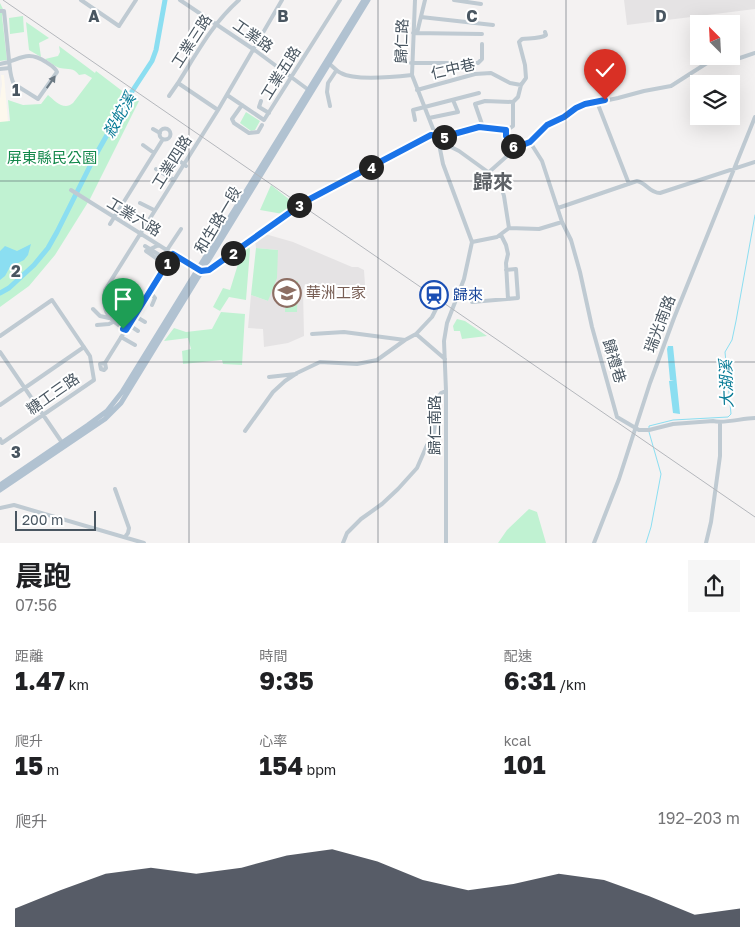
<!DOCTYPE html>
<html lang="zh-TW">
<meta charset="utf-8">
<style>
body{margin:0;font-family:"Golos Text","Noto Sans TC",sans-serif;background:#f6f6f6;color:#202124;height:100vh;display:flex;flex-direction:column;font-size:19px;white-space:nowrap}
*{box-sizing:border-box;margin:0}
p{font-size:16px;color:#757577}
.icon{flex:none;width:28px;height:28px;fill:none;stroke:currentColor;stroke-width:2;stroke-linecap:round;stroke-linejoin:round}
.map{position:relative;height:543px;overflow:hidden}
.panel{display:flex;flex-direction:column;background:#fff;flex:1}
.panel>*{flex:none}
.needle{width:32px;rotate:336deg}
.tools{position:absolute;left:690px;top:15px;display:grid;gap:10px}
.tools a{display:grid;place-items:center;width:50px;height:50px;border-radius:0px;background:#fff;box-shadow:0 5px 20px #0002;font-size:25px}
.scale{position:absolute;left:15px;bottom:12px;width:81px;box-sizing:border-box;padding-left:5px;border:2px solid #495661;border-top:0;font-size:14px;line-height:18px;white-space:nowrap;color:#495661;-webkit-text-stroke:4px #fff;paint-order:stroke}
.pin{position:absolute;display:grid;place-items:center;width:42px;height:42px;color:#fff;margin:-51px -21px;border-radius:50% 50% 50% 0;rotate:-45deg;box-shadow:0 0 5px #0007}
.pin .icon{rotate:45deg}
.km{position:absolute;width:25px;height:25px;margin:-12px;border-radius:50%;background:#222;color:#fff;font-size:14px;line-height:25px;text-align:center}
.round{display:grid;place-items:center;flex:none;width:52px;height:52px;border-radius:0px;background:#f6f6f6}
.summary{display:flex;align-items:center;justify-content:space-between;height:85px;padding:0 15px}
h1{font-size:28px;font-weight:700;line-height:38px}
.metrics{display:grid;grid-template-columns:repeat(3,1fr);gap:8px;height:85px;padding:5px 15px}
.metrics div{display:grid;align-content:center}
.metrics b{font-size:25px;font-weight:700}
.metrics small{font-size:14px;font-weight:400}
.metrics p{font-size:14px}
.chart{height:140px;padding:10px 15px}
.chart p{display:flex;justify-content:space-between}
.chart svg{width:100%;height:90px;margin-top:5px;fill:#111827;opacity:.7}
.map>svg:first-child{display:block}
.commercial{fill:#fdf8ed}
.education{fill:#e5e3e4}
.green{fill:#c0f2d2}
.water{fill:#8bdef1}
.lines{fill:none;stroke-linecap:round;stroke-linejoin:round}
.stream{stroke:#8bdef1;stroke-width:1}
.river{stroke:#8bdef1;stroke-width:5}
.minor{stroke:#bfcad2;stroke-width:4}
.major{stroke:#b1c2d1;stroke-width:5}
.rail{stroke:#b4b7bc;stroke-width:1}
.oneway{fill:#6c7983}
.route-casing{stroke:#fff;stroke-width:10}
.route{stroke:#1a73e8;stroke-width:6}
.grid{fill:none;stroke:#495661;stroke-width:1;stroke-opacity:0.55}
.labels{text-anchor:middle;stroke-width:4;stroke-linejoin:round;paint-order:stroke}
.street-label{font-size:15px;fill:#495661;stroke:#fff}
.park-label{font-size:15px;fill:#13884b;stroke:#fff}
.education-label{font-size:15px;fill:#785e54;stroke:#fff;text-anchor:start}
.transit-label{font-size:15px;fill:#164399;stroke:#fff;text-anchor:start}
.water-label{font-size:16px;font-style:italic;fill:#087b96;stroke:#fff}
.district-label{font-size:20px;font-weight:bold;fill:#5e6267;stroke:#fff}
.grid-label{font-size:16px;text-anchor:middle;font-weight:bold;fill:#495661;stroke:#fff;stroke-width:4;stroke-linejoin:round;paint-order:stroke}
</style>
<div class="map">
<svg width="755" height="543" viewBox="0 0 755 543">
<rect width="100%" height="100%" fill="#f4f2f2"/>
<!-- commercial -->
<path class="commercial" d="M1 75H4L8 122H0V99L2 84Z"/>
<!-- education -->
<path class="education" d="M624 0H755V9L627 25Z
M265 234 293 242 352 267H358L364 270 365 285 315 286 305 284 303 290 304 336 288 343 264 347 263 329 248 328 251 295 268 301 278 250 256 248 255 240Z"/>
<!-- green -->
<path class="green" d="M0 3 4 11 2 16 7 60 0 61Z
M23 16 24 32 10 34 9 18Z
M26 22 49 38 39 43 41 57 29 50Z
M59 46 95 73 96 71 134 100 139 101 90 199 55 255 29 286 0 307V122L10 121 8 100 23 105 41 104 48 95C55 101 64 111 73 103L92 78 85 74 79 75C73 67 69 70 60 68 55 67 50 62 45 59L58 56 60 52Z
M246 112 260 121 255 130 251 131 240 123Z
M271 185 295 204 283 214 260 210Z
M246 245 249 246 250 250 246 300 229 297 220 311 213 307 223 288 230 290 243 248Z
M256 248 278 250 277 278 268 301 251 295Z
M286 281H298L297 312H285Z
M221 312 245 314 242 365 223 364 222 360 183 364 182 351 191 349 188 338 164 341 174 328 186 332 212 329Z
M457 319 465 321 487 336 462 339 460 331H454L453 326Z
M529 509 537 512 546 543H498L507 530Z"/>
<!-- water -->
<path class="water" d="M31 244 28 255 24 260 10 267 5 276 0 280V251L5 246 17 251Z
M668 346H673L680 414 673 413 669 381 674 380H670L667 349Z"/>
<g class="lines">
<!-- stream -->
<path class="stream" d="M649 428V426L673 420 728 417 731 414 725 352 732 340 736 321 755 215
M646 543 651 527 661 474 649 432"/>
<!-- river -->
<path class="river" d="M0 293 9 288 34 265 48 248 57 232 94 158 129 96 152 61 156 50 165 0"/>
<!-- minor -->
<path class="minor" d="M81 0 119 26 136 0
M180 0 256 51 310 91
M415 0 412 75 439 144 443 164 472 242 464 279 447 323 444 341 446 391V543
M454 0 481 4
M0 11H4L9 60C10 68 10 77 14 84L38 99 57 72C55 67 50 65 46 62 26 49 19 61 0 64
M421 17 493 25
M413 33 482 34
M417 33 425 0
M328 63C333 66 336 71 341 73 355 81 394 77 412 75
M411 63H478L482 59V44
M0 69 10 68
M417 90 475 74 491 73 510 83 521 85
M227 95 264 120 340 0
M169 96 178 83
M261 101 259 107 269 113
M597 102 629 184
M242 105 232 119 234 123 249 133 258 132 262 125
M330 106 327 92 328 83 336 71
M218 110 178 83C197 53 212 24 239 0
M429 118 458 112 453 100
M415 120 413 110 479 93
M483 127 475 104 485 101 513 102
M159.5 134a5.5 5.5 0 1 1 11 0a5.5 5.5 0 1 1-11 0Z
M153 129 160 133
M506 130V136L515 149
M530 142 542 161 562 222 571 240 580 272 592 327 617 417 639 430H649L673 424 713 421C725 424 742 418 755 418
M439 144 451 147 459 151 499 180 504 196 509 228
M143 145 154 153
M177 159 186 166
M173 160 177 159 175 155
M156 169 174 180
M488 173 515 149 530 142 547 125 563 117 576 108 585 105 618 98 644 91 671 86 707 63 734 60 755 53
M71 190 197 269 201 271 209 270 303 203 429 136C435 134 438 138 444 136 458 133 472 126 487 127 496 128 505 133 513 126V102L518 97 521 85 526 78 525 65 519 42 522 39C529 38 540 39 546 35L545 32
M140 203 154 210
M558 208 637 181C647 183 649 193 660 193L755 162
M110 224 163 139
M501 235 506 245 508 254 506 263 508 299
M472 242 497 237 509 228 539 229 562 222
M145 246 161 256 162 259
M167 250 181 229
M158 254 159 258H156L146 251 159 245
M150 292 155 298 152 305
M133 299 142 305
M472 302 518 298 516 269 506 270
M93 309 100 316 109 318
M135 316 145 322
M97 325 109 324 113 322 115 314 111 306
M129 325 138 331
M128 331C110 321 101 313 105 290L218 110 282 0
M312 334 344 332 405 340
M416 334 432 317 440 301
M0 336 52 300 90 356 94 380 2 443 0 439
M121 337 135 345
M0 352 63 444
M105 363 100 364 101 369 104 370 106 368 105 363 173 254
M269 377 296 374
M0 405 84 347
M245 431 273 392 285 381 297 373 320 362 357 364 377 360 405 340 416 334 445 359
M115 489 129 528 128 533 125 537
M0 508 14 505 144 543
M343 543 347 533 361 519 382 504 398 489 417 468 427 445 433 438 439 396 441 393 446 391
M594 543 619 479 650 383 674 318 755 117
M706 543 711 522 720 456V422"/>
<!-- major -->
<path class="major" d="M0 485 88 425 107 411 122 392 364 0
M0 490 105 419 121 403 368 0"/>
<!-- rail -->
<path class="rail" d="M3 0 755 517"/>
</g>
<!-- one-way arrows -->
<defs><path id="oneway-solid" d="M-6-.8H1V-3.2L6.5 0L1 3.2V.8H-6Z" transform="scale(1.25)"/></defs>
<use class="oneway" href="#oneway-solid" transform="translate(51 82) rotate(-55)"/>
<g class="lines">
<defs>
<path id="route" d="M123 329 126 330 173 254 201 271 209 270 306 201 431 135 443 137 479 127 506 130V136L515 148 530 142 547 125 564 117 576 108 585 104 605 100"/>
</defs>
<!-- route casing -->
<use href="#route" class="route-casing"/>
<!-- route -->
<use href="#route" class="route"/>
</g>
<!-- grid -->
<path class="grid" d="M189 0V543M378 0V543M566 0V543M0 181H755M0 362H755"/>
<!-- icons -->
<defs>
<symbol id="school-ring" viewBox="-11 -11 22 22"><circle r="9.5" fill="#fff" stroke="#8d6e63" stroke-width="1.5"/><path d="M0-5L7-2L0 1L-7-2ZM-4 1L0 2.5L4 1V4Q0 6-4 4Z" fill="#8d6e63"/></symbol>
<symbol id="station-ring" viewBox="-11 -11 22 22"><circle r="9.5" fill="#fff" stroke="#1a4fb4" stroke-width="1.5"/><path d="M-3-6H3Q5-6 5-4V2Q5 4 3 4L4.5 6H3L1.5 4h-3L-3 6H-4.5L-3 4Q-5 4-5 2V-4Q-5-6-3-6ZM-3.5-4v3h7v-3ZM-3.5 1v1.5H-2V1ZM2 1v1.5H3.5V1Z" fill="#1a4fb4"/></symbol>
</defs>
<g fill-rule="evenodd">
<use href="#school-ring" x="271" y="277" width="32" height="32"/>
<use href="#station-ring" x="418" y="279" width="32" height="32"/>
</g>
<g class="labels">
<!-- street labels -->
<g class="street-label">
<text transform="translate(253 36) rotate(35)" y="5">工業路</text>
<text transform="translate(192 41) rotate(-57)" y="5">工業三路</text>
<text transform="translate(402 41) rotate(-88)" y="5">歸仁路</text>
<text transform="translate(453 69) rotate(-13)" y="5">仁中巷</text>
<text transform="translate(281 73) rotate(-58)" y="5">工業五路</text>
<text transform="translate(172 162) rotate(-58)" y="5">工業四路</text>
<text transform="translate(134 217) rotate(31)" y="5">工業六路</text>
<text transform="translate(218 220) rotate(-59)" y="5">和生路一段</text>
<text transform="translate(660 324) rotate(-69)" y="5">瑞光南路</text>
<text transform="translate(614 361) rotate(73)" y="5">歸禮巷</text>
<text transform="translate(53 394) rotate(-35)" y="5">糖工三路</text>
<text transform="translate(435 425) rotate(-90)" y="5">歸仁南路</text>
</g>
<!-- park labels -->
<g class="park-label">
<text x="52" y="163">屏東縣民公園</text>
</g>
<!-- education labels -->
<g class="education-label">
<text x="306" y="298">華洲工家</text>
</g>
<!-- transit labels -->
<g class="transit-label">
<text x="453" y="300">歸來</text>
</g>
<!-- water labels -->
<g class="water-label">
<text transform="translate(119 115) rotate(-61)" y="6">殺蛇溪</text>
<text transform="translate(726 384) rotate(-92)" y="6">大湖溪</text>
</g>
<!-- district labels -->
<g class="district-label">
<text x="493" y="189">歸來</text>
</g>
</g>
<g class="grid-label">
<text x="94" y="22">A</text>
<text x="283" y="22">B</text>
<text x="472" y="22">C</text>
<text x="661" y="22">D</text>
<text x="16" y="96">1</text>
<text x="16" y="277">2</text>
<text x="16" y="458">3</text>
</g>
</svg>
<div class="tools">
<a><svg class="needle" viewBox="-14 -14 28 28"><path d="M0-13l5 13h-10z" fill="#e53935"/><path d="M0 13l5-13h-10z" fill="#757577"/></svg></a>
<a><svg class="icon" aria-label="layers" viewBox="0 0 24 24"><path d="M12 4l9 5-9 5-9-5zM3 14l9 5 9-5"/></svg></a>
</div>
<div class="scale">200 m</div>
<div class="pin" style="left:123px;top:329px;background:#1e9e55"><svg class="icon" aria-label="arrive" viewBox="0 0 24 24"><path d="M6 21V4h12l-3 4 3 4H6"/></svg></div>
<div class="pin" style="left:605px;top:100px;background:#d93025"><svg class="icon" aria-label="check" viewBox="0 0 24 24"><path d="M5 12l5 5 9-10"/></svg></div>
<b class="km" style="left:167px;top:263px">1</b>
<b class="km" style="left:233px;top:253px">2</b>
<b class="km" style="left:299px;top:205px">3</b>
<b class="km" style="left:371px;top:167px">4</b>
<b class="km" style="left:444px;top:137px">5</b>
<b class="km" style="left:513px;top:146px">6</b>
</div>
<section class="panel">
<div class="summary"><div><h1>晨跑</h1><p>07:56</p></div><a class="round"><svg class="icon" aria-label="share" viewBox="0 0 24 24"><path d="M12 15V3M7 8l5-5 5 5M5 13v7h14v-7"/></svg></a></div>
<div class="metrics">
<div><p>距離</p><b>1.47<small> km</small></b></div>
<div><p>時間</p><b>9:35</b></div>
<div><p>配速</p><b>6:31<small> /km</small></b></div>
</div>
<div class="metrics">
<div><p>爬升</p><b>15<small> m</small></b></div>
<div><p>心率</p><b>154<small> bpm</small></b></div>
<div><p>kcal</p><b>101</b></div>
</div>
<div class="chart"><p><span>爬升</span>192–203 m</p>
<svg viewBox="0 0 160 44" preserveAspectRatio="none"><path d="M0 44V35L10 26L20 18L30 15L40 18L50 15L60 9L70 6L80 12L90 21L100 26L110 23L120 18L130 21L140 29L150 38L160 35V44z"/></svg>
</div>
</section>
